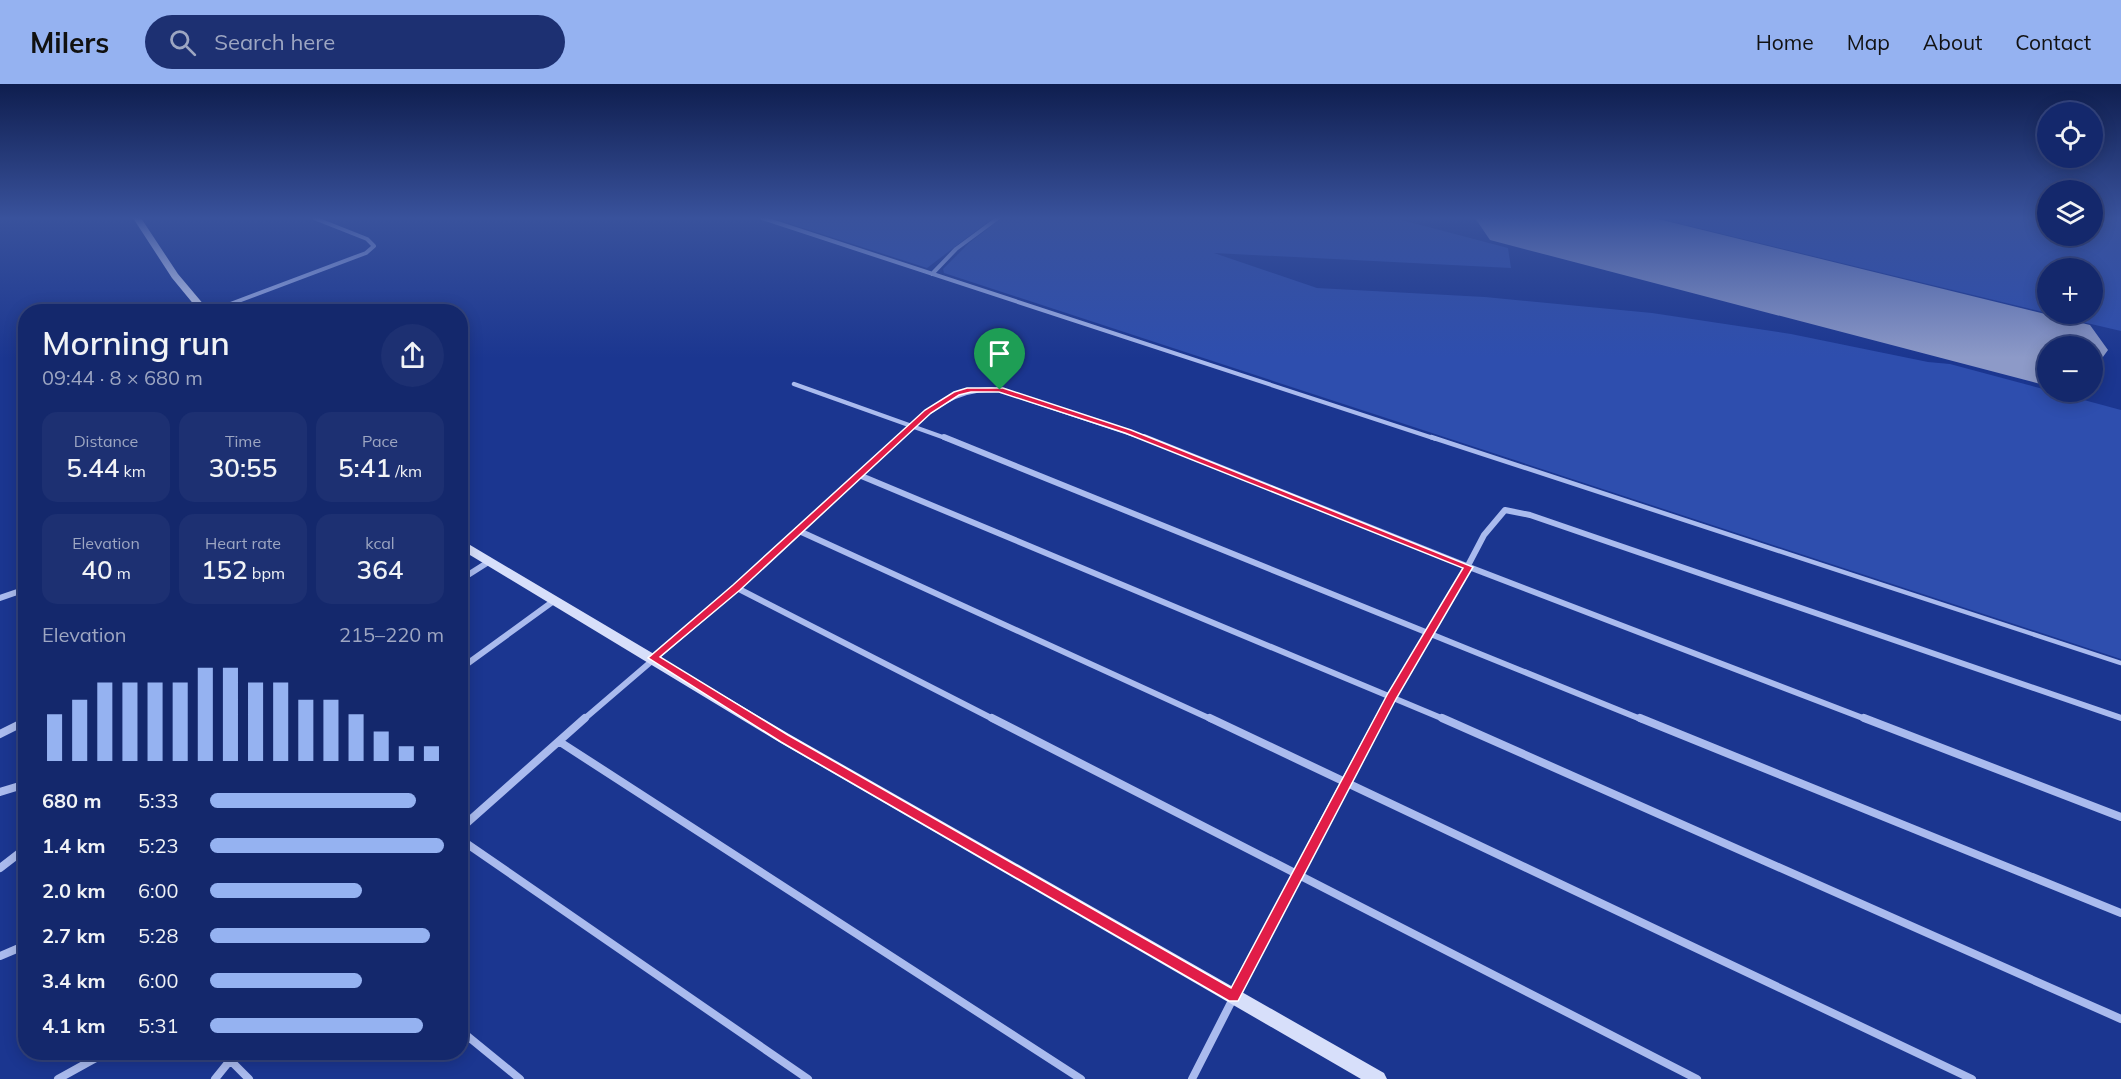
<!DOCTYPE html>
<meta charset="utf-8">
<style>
body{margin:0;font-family:Mulish,sans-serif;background:#1d3072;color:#f1f3f6;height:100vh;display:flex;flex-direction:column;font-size:22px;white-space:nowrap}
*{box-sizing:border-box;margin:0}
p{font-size:20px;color:#9da6c2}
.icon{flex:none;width:33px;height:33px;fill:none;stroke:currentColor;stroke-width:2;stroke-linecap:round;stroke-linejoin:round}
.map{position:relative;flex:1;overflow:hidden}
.panel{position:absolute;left:18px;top:220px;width:450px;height:756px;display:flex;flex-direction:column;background:#14286c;border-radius:24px;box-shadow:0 3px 15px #0003,0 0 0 2px #33447f}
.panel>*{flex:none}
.fabs{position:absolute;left:2037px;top:18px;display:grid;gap:12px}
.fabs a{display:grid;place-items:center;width:66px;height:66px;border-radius:50%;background:#14286c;box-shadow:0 3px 15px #0003,0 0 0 2px #33447f;font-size:30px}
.pin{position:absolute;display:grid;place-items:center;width:51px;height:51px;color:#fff;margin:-62px -26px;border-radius:50% 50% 50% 0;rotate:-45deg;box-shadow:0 0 6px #0007}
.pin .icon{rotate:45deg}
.round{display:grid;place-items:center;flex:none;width:63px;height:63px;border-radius:32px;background:#1d3072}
.summary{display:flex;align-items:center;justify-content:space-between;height:102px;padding:0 24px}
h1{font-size:33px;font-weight:600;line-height:45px}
.figures{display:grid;grid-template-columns:repeat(3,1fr);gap:9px;height:102px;padding:6px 24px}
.figures div{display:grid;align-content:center;border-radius:15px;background:#1d3072;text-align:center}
.figures b{font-size:26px;font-weight:600}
.figures small{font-size:16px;font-weight:400}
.figures p{font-size:16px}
.chart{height:168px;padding:12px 24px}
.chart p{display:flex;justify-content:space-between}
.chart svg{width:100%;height:108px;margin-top:6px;stroke:#95b2f1;stroke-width:6}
ul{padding:0 24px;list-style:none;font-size:20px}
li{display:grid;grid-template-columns:96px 72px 1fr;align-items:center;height:45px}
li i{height:15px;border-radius:8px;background:#95b2f1}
header{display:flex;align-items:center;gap:36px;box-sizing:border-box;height:84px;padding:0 30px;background:#95b2f1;color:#111}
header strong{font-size:28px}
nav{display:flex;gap:33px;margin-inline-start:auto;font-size:21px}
.search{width:420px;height:54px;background:#1d3072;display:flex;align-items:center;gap:15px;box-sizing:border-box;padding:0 21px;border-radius:33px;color:#9da6c2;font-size:22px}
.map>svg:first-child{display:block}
.green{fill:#2e4eae}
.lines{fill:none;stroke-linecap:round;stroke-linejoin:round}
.runway{fill:#8d9ac8;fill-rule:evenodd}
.lane-far1{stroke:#abe;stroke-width:4}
.lane{stroke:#abe;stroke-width:4.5}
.street-far2{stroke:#abe;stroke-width:4.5}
.street-far1{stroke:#abe;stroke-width:6}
.street{stroke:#abe;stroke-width:8}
.secondary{fill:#d7dffa;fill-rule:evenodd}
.route{fill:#e11d48;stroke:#fff;stroke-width:1.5;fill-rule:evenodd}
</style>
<header>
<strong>Milers</strong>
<div class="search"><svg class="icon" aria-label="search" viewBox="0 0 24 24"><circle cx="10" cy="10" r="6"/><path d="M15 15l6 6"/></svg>Search here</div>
<nav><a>Home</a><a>Map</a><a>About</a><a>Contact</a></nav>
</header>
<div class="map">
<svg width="2121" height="995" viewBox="0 0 2121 995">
<rect width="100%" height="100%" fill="#1b3690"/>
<!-- green -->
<path class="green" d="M772 134H993L927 184Z
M1002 134H1394L1508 164 1511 184 1214 169 1317 204 1485 213 1652 229 1791 250 1928 278 1950 280 2121 326V575L944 189 943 185 969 159Z
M1657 134H2047L2048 152H2092L2093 134H2121V247L2048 230H2092V184H2048L2047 229Z"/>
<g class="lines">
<!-- runway -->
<path class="runway" d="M1475 134H1654L2090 241 2108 266 2092 288V262H2048V302L1490 156Z"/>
<!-- lane-far1 -->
<path class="lane-far1" d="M762 134 1436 355
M932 190 956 165 998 134
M209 228 366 169 374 162 367 155 314 134"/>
<!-- lane -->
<path class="lane" d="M1431 353 2121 579"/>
<!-- street-far2 -->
<path class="street-far2" d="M794 300 948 355
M898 355C928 327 956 302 1000 306L1147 355"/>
<!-- street-far1 -->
<path class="street-far1" d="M944 353 1643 636
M1144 353 1469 483 1868 636
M859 391 1446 636
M797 446 1213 636
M460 496 490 477
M737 504 995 636
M0 514 26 505
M460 585 555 516
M583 636 737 504 900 353
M1379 636 1462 493 1484 451 1505 426 1530 431 2121 634"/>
<!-- street -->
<path class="street" d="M992 634 1697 995
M1210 634 1972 995
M1442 634 2121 935
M1640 634 2121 829
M1864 634 2121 733
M0 650 26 637
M560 658 1081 995
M0 708 26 700
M460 745 585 634
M460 755 808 995
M0 784 26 764
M0 872 26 861
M460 946 520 995
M230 976 249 995
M58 995 96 974
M215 995 236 969
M1192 995 1319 746 1379 634"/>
<!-- secondary -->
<path class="secondary" d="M133 134H141L178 190 210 228H200L172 194Z
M460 455 789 650 1384 989 1387 995H1361L779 658 460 465Z"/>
</g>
<!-- sky -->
<linearGradient id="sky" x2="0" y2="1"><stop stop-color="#0f1e4f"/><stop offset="0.49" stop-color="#39529c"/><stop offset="1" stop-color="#39529c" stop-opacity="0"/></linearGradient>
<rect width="2121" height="274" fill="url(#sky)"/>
<!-- route -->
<path class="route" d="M967 304H1003L1131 346 1473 483 1396 615 1238 917H1229L781 658 648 574 733 501 925 326 954 308ZM971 308H999L1125 349 1463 484 1388 609 1231 904 788 651 660 573 740 506 931 329 959 311Z"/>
</svg>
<div class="fabs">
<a><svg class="icon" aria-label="locate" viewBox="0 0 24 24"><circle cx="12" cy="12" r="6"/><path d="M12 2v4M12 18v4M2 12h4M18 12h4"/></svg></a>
<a><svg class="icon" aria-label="layers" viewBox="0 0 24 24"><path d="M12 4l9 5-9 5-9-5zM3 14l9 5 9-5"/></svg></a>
<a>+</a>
<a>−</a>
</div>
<div class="pin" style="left:1000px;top:306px;background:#1e9e55"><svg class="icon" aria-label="arrive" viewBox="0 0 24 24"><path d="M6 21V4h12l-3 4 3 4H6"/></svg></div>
<section class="panel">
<div class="summary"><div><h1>Morning run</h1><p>09:44 · 8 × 680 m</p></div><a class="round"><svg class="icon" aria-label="share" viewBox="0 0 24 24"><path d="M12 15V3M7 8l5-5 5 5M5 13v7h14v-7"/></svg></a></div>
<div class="figures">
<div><p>Distance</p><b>5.44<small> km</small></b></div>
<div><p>Time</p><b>30:55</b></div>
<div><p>Pace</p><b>5:41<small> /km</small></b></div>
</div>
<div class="figures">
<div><p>Elevation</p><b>40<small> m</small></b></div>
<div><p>Heart rate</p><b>152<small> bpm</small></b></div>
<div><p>kcal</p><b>364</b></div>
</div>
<div class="chart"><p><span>Elevation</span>215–220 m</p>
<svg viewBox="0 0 160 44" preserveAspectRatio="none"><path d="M5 44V25M15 44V19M25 44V12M35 44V12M45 44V12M55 44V12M65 44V6M75 44V6M85 44V12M95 44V12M105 44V19M115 44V19M125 44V25M135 44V32M145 44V38M155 44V38"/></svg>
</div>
<ul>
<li><b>680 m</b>5:33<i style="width:88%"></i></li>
<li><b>1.4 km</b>5:23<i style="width:100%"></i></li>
<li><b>2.0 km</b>6:00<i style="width:65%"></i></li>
<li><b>2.7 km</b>5:28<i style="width:94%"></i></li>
<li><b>3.4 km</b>6:00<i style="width:65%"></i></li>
<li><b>4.1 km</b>5:31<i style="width:91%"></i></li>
</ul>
</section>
</div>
